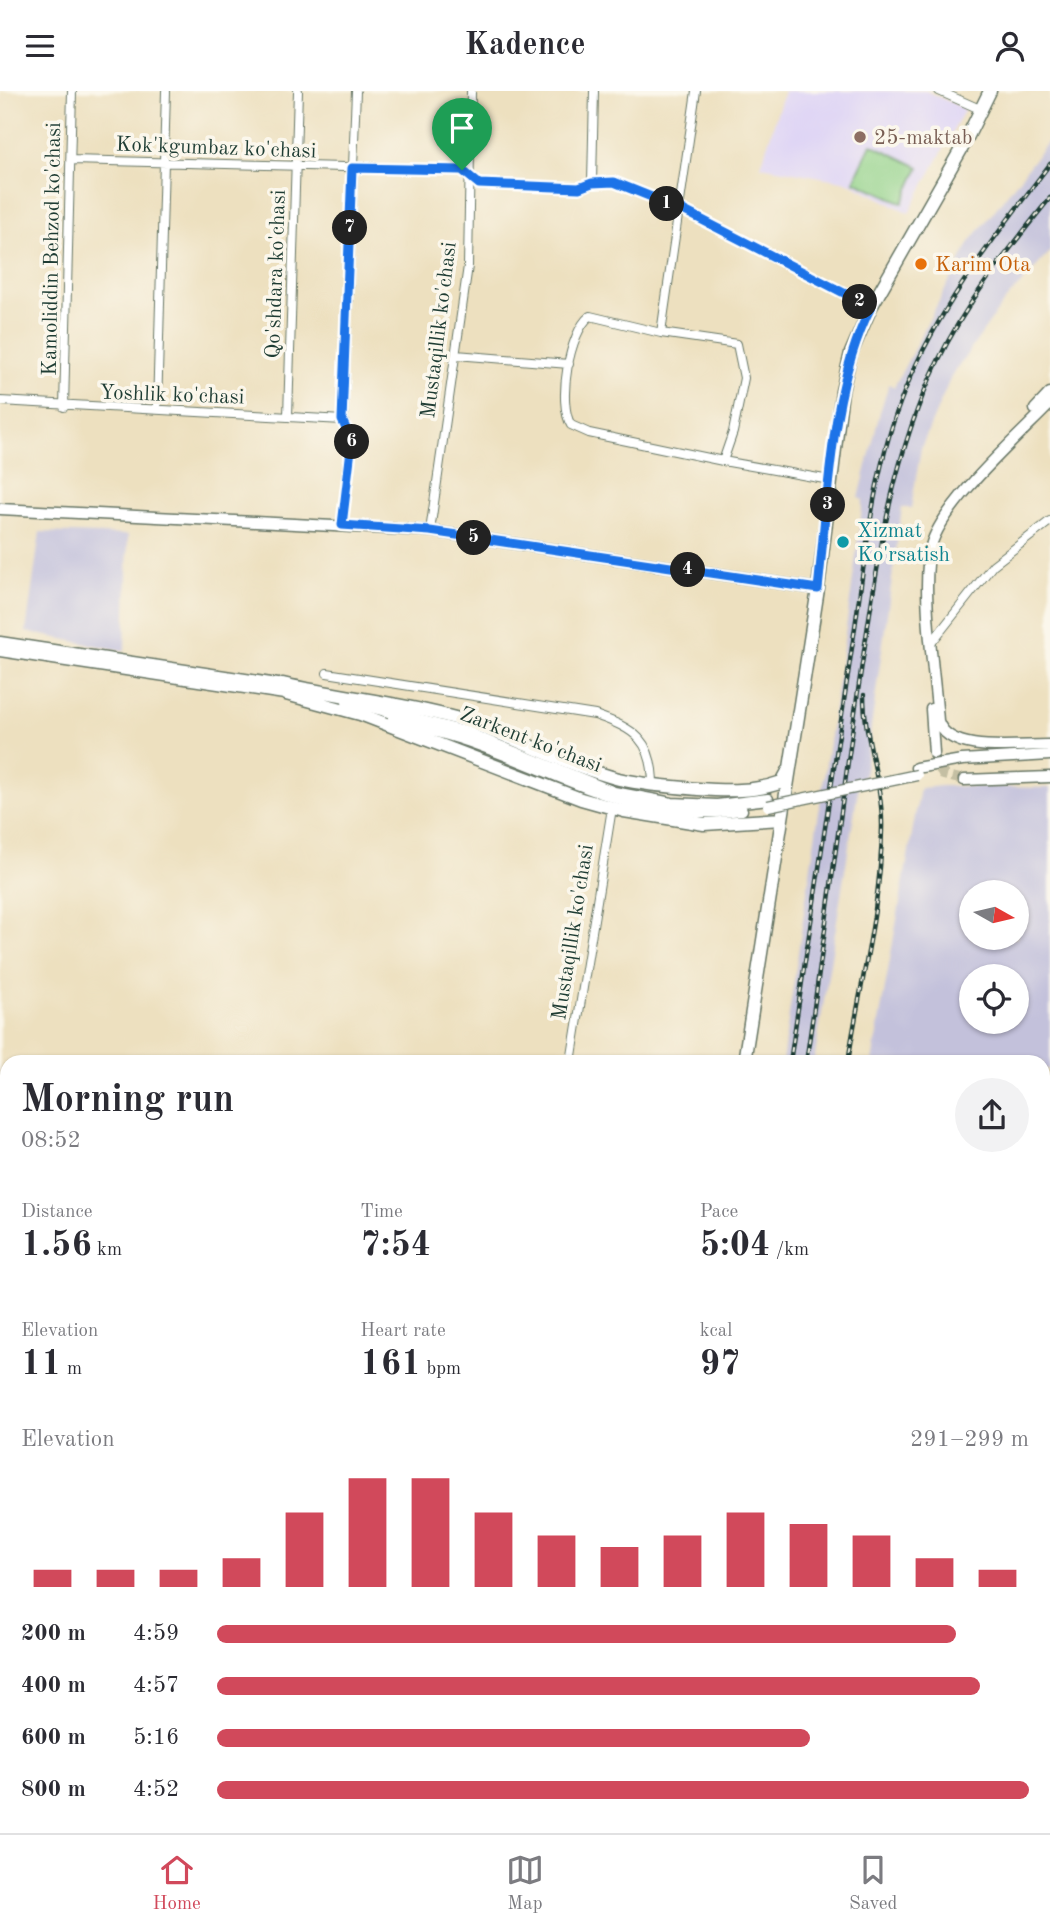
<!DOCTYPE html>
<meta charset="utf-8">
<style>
body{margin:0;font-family:"Old Standard TT",serif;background:#f2f2f3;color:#2b2b33;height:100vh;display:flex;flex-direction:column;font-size:26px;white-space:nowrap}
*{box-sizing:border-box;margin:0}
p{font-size:23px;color:#7c7c81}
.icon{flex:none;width:38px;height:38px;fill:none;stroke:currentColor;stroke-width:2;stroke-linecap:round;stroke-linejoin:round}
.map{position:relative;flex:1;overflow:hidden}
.panel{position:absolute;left:0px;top:964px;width:1050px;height:779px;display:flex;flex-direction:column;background:#fff;border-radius:21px 21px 0 0;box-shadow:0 2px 5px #0004}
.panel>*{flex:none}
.needle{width:46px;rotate:98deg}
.fabs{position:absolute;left:959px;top:789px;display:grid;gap:14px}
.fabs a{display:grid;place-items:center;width:70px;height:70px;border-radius:50%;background:#fff;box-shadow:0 2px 5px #0004;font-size:35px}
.pin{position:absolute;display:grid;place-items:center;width:60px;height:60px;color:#fff;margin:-72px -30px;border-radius:50% 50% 50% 0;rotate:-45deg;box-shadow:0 0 7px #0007}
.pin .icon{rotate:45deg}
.km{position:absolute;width:35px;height:35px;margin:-18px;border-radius:50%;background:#222;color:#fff;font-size:19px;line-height:35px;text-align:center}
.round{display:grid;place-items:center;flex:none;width:74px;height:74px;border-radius:37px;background:#f2f2f3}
.head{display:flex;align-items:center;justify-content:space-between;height:119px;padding:0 21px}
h1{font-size:38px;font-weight:700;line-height:52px}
.stats{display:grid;grid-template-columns:repeat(3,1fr);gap:10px;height:119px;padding:7px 21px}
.stats div{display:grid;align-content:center}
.stats b{font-size:35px;font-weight:700}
.stats small{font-size:19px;font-weight:400}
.stats p{font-size:19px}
.chart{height:196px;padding:14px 21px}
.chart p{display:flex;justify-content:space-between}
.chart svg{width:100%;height:126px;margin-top:7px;stroke:#d1495b;stroke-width:6}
ul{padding:0 21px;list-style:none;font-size:23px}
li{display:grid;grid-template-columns:112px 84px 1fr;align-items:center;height:52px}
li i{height:18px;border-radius:9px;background:#d1495b}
header{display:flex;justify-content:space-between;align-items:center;height:91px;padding:0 21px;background:#fff;font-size:32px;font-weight:700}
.tab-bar{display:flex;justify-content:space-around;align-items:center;height:98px;border-top:2px solid #e1e1e2;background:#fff;font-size:19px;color:#7c7c81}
.tab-bar a{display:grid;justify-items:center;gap:4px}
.tab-bar .selected{color:#d1495b}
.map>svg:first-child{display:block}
.built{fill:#dfd5f5}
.industrial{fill:#c3c1db;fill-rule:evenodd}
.green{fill:#91d188;stroke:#58875e;stroke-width:2}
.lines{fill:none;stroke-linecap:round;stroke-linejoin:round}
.secondary-tunnel{stroke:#c4bfa3;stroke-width:10;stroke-dasharray:10 5;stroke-linecap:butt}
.minor-casing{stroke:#677665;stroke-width:10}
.secondary-casing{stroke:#677665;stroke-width:13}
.primary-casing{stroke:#677665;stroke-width:15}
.minor{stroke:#fff;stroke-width:8}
.secondary{stroke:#fff;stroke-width:10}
.primary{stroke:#fff;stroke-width:12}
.rail-casing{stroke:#1f3d34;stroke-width:4.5}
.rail{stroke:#fbf7ec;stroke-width:2;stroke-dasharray:5;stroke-linecap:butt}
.secondary-bridge-casing{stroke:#677665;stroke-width:13;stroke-linecap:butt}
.secondary-bridge{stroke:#fff;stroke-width:10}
.route-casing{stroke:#fff;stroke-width:14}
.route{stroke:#1a73e8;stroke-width:9}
.education-dot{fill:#8d6e63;stroke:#fbf7ec;stroke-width:2.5}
.food-dot{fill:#e8710a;stroke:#fbf7ec;stroke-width:2.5}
.culture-dot{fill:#0f9aa8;stroke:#fbf7ec;stroke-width:2.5}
.labels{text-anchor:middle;stroke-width:7;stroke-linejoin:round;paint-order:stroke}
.education-label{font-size:21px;fill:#785e54;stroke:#fbf7ec;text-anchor:start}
.street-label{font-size:21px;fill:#1f3d34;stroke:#fbf7ec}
.food-label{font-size:21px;fill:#c56008;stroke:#fbf7ec;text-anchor:start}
.culture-label{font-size:21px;fill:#0d838f;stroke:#fbf7ec;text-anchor:start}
</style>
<header><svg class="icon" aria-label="menu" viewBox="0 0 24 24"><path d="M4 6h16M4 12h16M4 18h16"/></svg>Kadence<svg class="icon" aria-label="person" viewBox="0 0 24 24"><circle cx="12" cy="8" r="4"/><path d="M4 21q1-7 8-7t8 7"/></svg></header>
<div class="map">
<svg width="1050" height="1742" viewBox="0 0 1050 1742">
<rect width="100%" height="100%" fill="#fbf7ec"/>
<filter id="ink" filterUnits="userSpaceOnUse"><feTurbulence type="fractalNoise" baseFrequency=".0143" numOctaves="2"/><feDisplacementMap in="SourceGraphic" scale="14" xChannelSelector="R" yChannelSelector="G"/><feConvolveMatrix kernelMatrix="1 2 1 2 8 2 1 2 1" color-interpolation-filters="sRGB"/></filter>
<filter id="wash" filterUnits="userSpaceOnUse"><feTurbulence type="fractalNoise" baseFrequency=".00686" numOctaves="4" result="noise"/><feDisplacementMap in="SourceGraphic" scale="28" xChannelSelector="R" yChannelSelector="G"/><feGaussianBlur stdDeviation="1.57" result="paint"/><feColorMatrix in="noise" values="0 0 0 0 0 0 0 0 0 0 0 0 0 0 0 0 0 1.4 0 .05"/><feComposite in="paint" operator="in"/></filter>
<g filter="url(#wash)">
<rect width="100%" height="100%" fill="#ede0bf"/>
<!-- built -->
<path class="built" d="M784 0H926L965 18 909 122 848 91 761 75Z"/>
<!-- industrial -->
<path class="industrial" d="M1050 48V161L1004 211 951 286 921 357 911 417H902L864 686 860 687 814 971H782L851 503 863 409 859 407 880 321 889 293 894 296 970 151Z
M40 441 128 444 125 560 26 541Z
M942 695 1050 697V979L1043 977V971L995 969 872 971 920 697ZM971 802H1017V847H971ZM971 886H1017V931H971Z
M1043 1120 1050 1121V1306L1043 1304Z
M1043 1549 1050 1552V1716L1043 1712Z
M672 1736H703L702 1742H671Z
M783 1736H930L943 1742H779Z"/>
<!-- green -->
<path class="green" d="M871 53 919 76 903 112 854 90Z"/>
</g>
<g filter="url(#ink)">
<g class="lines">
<!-- secondary-tunnel -->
<path class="secondary-tunnel" d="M934 665 943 684 964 689"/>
<defs>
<path id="minor" d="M939 0 982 19
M71 69 462 79 479 93 579 97 592 92 614 91 679 117 871 216
M592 92 594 0
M590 225 661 242 737 253 744 287 733 341 723 370 589 342 571 334C557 312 569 241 590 225Z
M661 242 696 0
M456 264 569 273
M0 310 343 329
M64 316 72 0
M157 318 166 0
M288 325 298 0
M723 370 830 389
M342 434 352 350 343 329 356 0
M430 440 468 175 471 0
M932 551 993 474 1050 430
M327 582 595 624C635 638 653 649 653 695
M571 971 612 717
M265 1742 267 1736
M348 1742 350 1736
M458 1742 460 1736"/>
<path id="secondary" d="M1050 313C1018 346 942 413 931 455 920 497 935 584 938 630 949 665 1021 653 1050 654
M1035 318 1050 302
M0 418 430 440 818 498
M0 551 291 595
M0 560 291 604
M347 610 465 641 614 701 672 712 717 714 768 708
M931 618 934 662
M392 630C416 636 441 641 464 649 561 681 634 733 742 719
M916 677 962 669 1050 664
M964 689 1050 686"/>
<path id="primary" d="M283 593C340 606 399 611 455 627 511 643 562 673 619 688 645 694 671 696 698 698 726 700 755 701 782 691L788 680
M286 603 360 623 581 708 624 720 704 733 782 728
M744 971 818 498 842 300 851 262 871 216 963 55 990 0
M628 1742 629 1736"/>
</defs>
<!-- minor casing -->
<use href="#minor" class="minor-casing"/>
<!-- secondary casing -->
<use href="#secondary" class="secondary-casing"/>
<!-- primary casing -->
<use href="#primary" class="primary-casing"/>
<!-- minor -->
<use href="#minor" class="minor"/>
<!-- secondary -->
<use href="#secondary" class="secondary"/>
<!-- primary -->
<use href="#primary" class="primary"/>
<defs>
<path id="rail" d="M790 971C810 835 831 699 851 563 865 475 871 382 905 299 939 215 996 144 1050 73
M806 971C826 839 842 706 862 573 878 469 891 368 937 272 966 211 1008 159 1050 107
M848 971C860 893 881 817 882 737 883 692 864 649 864 604
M1043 1501 1050 1498
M1043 1514 1050 1511
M674 1742 675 1736
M696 1742 697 1736
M721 1742 722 1736
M747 1742 749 1736"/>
</defs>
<!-- rail casing -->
<use href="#rail" class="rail-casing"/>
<!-- rail -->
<use href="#rail" class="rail"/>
<defs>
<path id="secondary-bridge" d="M768 715 917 684"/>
</defs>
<!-- secondary-bridge casing -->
<use href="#secondary-bridge" class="secondary-bridge-casing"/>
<!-- secondary-bridge -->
<use href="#secondary-bridge" class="secondary-bridge"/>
</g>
</g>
<g class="lines" filter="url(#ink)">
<defs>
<path id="route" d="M352 77 462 79 479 93 579 97 592 92 614 91 679 117 871 216C830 296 828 409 818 498L430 440 342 434 352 350 342 329Z"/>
</defs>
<!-- route casing -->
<use href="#route" class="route-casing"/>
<!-- route -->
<use href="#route" class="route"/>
</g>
<!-- markers -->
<circle class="education-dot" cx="860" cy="46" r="7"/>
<circle class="food-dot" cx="921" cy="173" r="7"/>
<circle class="culture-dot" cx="843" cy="451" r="7"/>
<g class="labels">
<!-- education labels -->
<g class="education-label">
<text x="874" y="53">25-maktab</text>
</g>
<!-- street labels -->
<g class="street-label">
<text transform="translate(216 56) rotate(2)" y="7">Kok'kgumbaz ko'chasi</text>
<text transform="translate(51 158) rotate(-89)" y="7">Kamoliddin Behzod ko'chasi</text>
<text transform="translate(275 183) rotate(-88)" y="7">Qo'shdara ko'chasi</text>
<text transform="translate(438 239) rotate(-83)" y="7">Mustaqillik ko'chasi</text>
<text transform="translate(172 303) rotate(2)" y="7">Yoshlik ko'chasi</text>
<text transform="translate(531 648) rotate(21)" y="7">Zarkent ko'chasi</text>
<text transform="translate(572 841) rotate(-81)" y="7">Mustaqillik ko'chasi</text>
</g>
<!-- food labels -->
<g class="food-label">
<text x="935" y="180">Karim Ota</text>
</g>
<!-- culture labels -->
<g class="culture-label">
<text x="857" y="446">Xizmat<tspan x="857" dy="24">Ko'rsatish</tspan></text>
</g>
</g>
</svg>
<div class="fabs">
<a><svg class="needle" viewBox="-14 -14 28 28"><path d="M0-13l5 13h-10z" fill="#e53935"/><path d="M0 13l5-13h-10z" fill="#7c7c81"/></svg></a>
<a><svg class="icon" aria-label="locate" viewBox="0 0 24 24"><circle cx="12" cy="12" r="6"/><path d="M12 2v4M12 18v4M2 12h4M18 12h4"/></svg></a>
</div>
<div class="pin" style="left:462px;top:79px;background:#1e9e55"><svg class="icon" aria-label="arrive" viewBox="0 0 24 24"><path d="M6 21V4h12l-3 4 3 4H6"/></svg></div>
<b class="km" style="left:667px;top:113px">1</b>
<b class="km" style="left:860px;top:211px">2</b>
<b class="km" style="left:828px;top:414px">3</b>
<b class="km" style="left:688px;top:479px">4</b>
<b class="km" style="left:474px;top:447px">5</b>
<b class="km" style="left:352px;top:351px">6</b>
<b class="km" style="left:350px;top:137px">7</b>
<section class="panel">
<div class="head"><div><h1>Morning run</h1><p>08:52</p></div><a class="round"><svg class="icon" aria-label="share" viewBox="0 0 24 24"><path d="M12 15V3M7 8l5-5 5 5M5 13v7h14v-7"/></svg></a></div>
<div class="stats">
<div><p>Distance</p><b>1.56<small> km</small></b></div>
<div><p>Time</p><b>7:54</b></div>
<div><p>Pace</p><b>5:04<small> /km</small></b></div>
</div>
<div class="stats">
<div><p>Elevation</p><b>11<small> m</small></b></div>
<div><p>Heart rate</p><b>161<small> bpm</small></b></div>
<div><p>kcal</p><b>97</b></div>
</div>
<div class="chart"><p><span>Elevation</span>291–299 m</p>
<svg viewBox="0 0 160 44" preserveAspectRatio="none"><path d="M5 44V38M15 44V38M25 44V38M35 44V34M45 44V18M55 44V6M65 44V6M75 44V18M85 44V26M95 44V30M105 44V26M115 44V18M125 44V22M135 44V26M145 44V34M155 44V38"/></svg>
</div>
<ul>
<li><b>200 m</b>4:59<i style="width:91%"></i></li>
<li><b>400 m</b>4:57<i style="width:94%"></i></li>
<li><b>600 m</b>5:16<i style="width:73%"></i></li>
<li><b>800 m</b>4:52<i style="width:100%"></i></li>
</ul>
</section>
</div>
<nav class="tab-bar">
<a class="selected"><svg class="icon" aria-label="home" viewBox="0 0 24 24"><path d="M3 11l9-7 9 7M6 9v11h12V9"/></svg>Home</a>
<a><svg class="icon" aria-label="map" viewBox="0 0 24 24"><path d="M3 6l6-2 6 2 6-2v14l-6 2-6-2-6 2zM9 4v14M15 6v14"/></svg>Map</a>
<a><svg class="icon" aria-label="saved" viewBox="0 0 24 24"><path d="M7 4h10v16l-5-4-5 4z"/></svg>Saved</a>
</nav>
